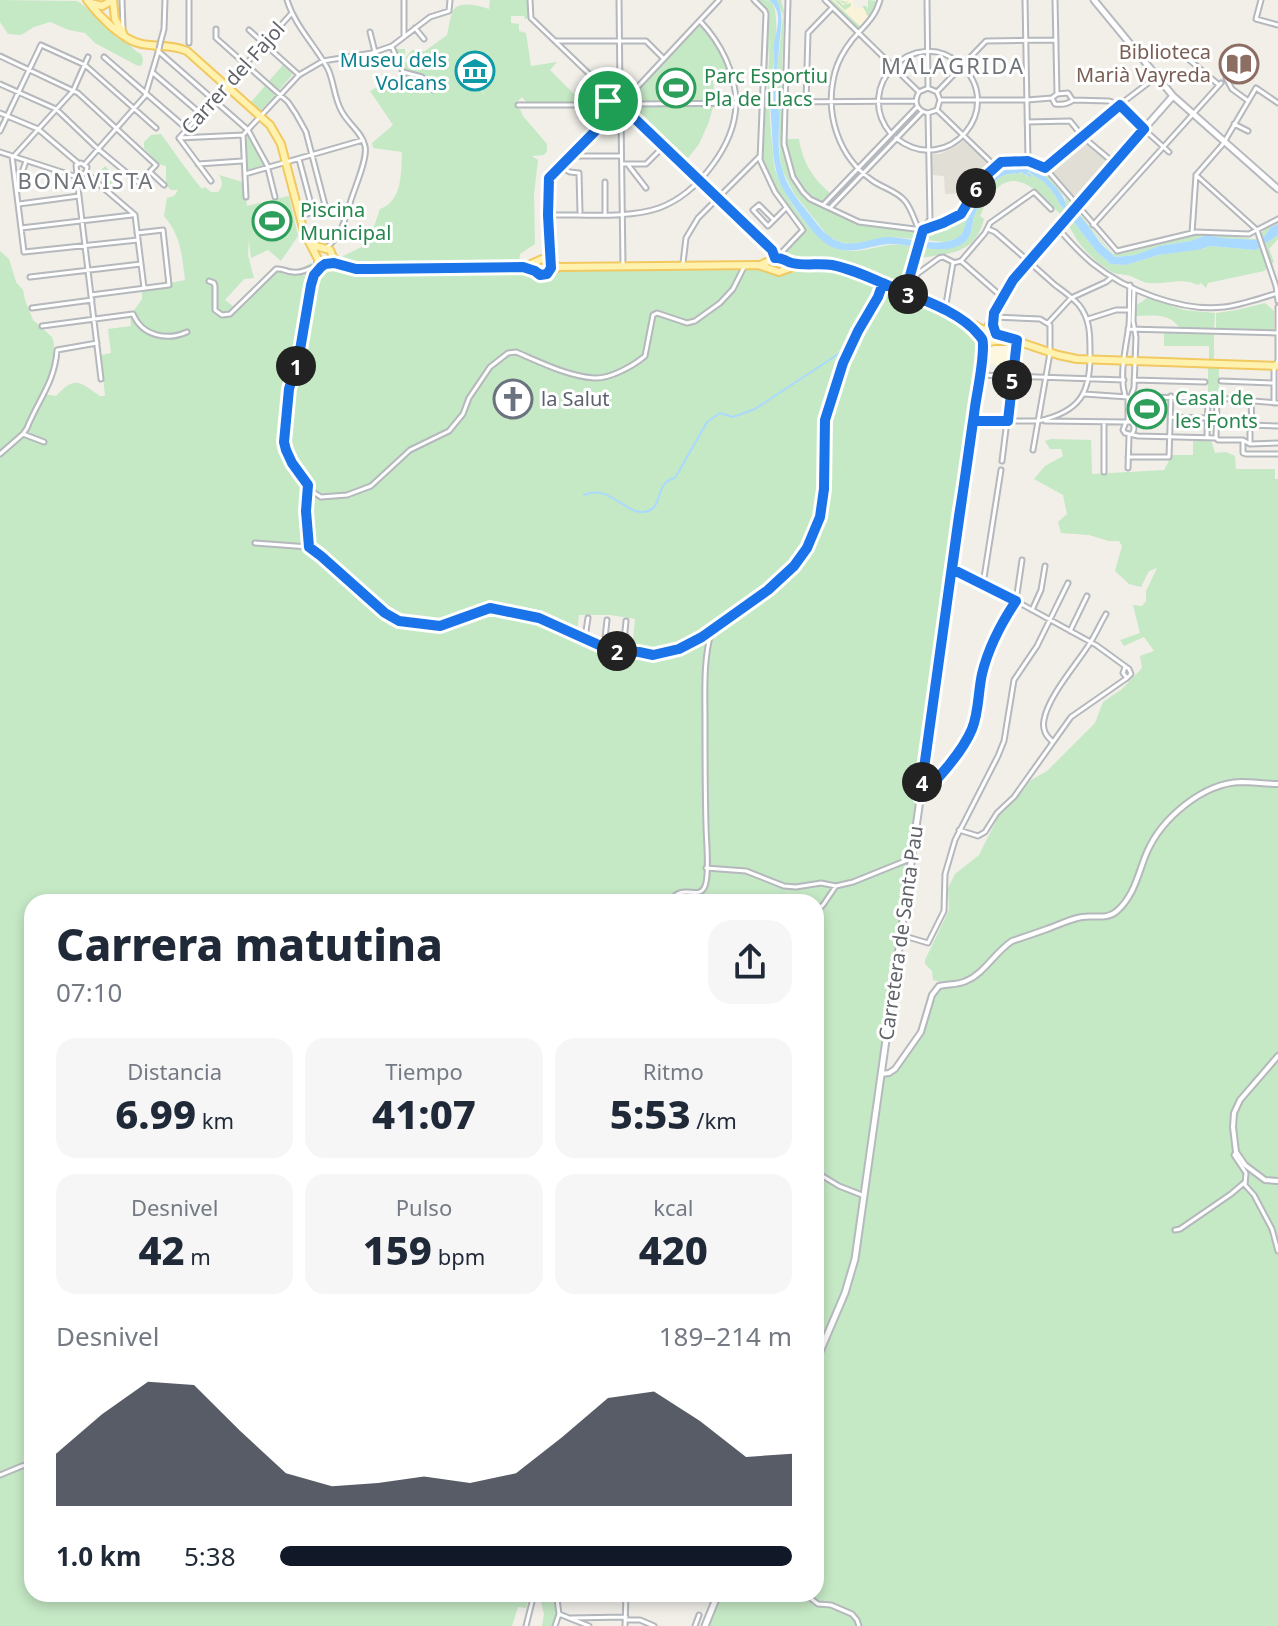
<!DOCTYPE html>
<html lang="es">
<meta charset="utf-8">
<style>
body{margin:0;font-family:"Noto Sans",sans-serif;background:#f6f6f7;color:#1f2937;height:100vh;display:flex;flex-direction:column;font-size:30px;white-space:nowrap}
*{box-sizing:border-box;margin:0}
p{font-size:26px;color:#747a83}
.icon{flex:none;width:44px;height:44px;fill:none;stroke:currentColor;stroke-width:2;stroke-linecap:round;stroke-linejoin:round}
.map{position:relative;flex:1;overflow:hidden}
.drawer{position:absolute;left:24px;top:894px;width:800px;height:708px;display:flex;flex-direction:column;background:#fff;border-radius:24px;box-shadow:0 4px 12px #0003}
.drawer>*{flex:none}
.pin{position:absolute;display:grid;place-items:center;width:68px;height:68px;color:#fff;margin:-34px;border:4px solid #fff;border-radius:50%;box-shadow:0 2px 8px #0007}
.km{position:absolute;width:40px;height:40px;margin:-20px;border-radius:50%;background:#222;color:#fff;font-size:22px;line-height:40px;text-align:center}
.round{display:grid;place-items:center;flex:none;width:84px;height:84px;border-radius:24px;background:#f6f6f7}
.overview{display:flex;align-items:center;justify-content:space-between;height:136px;padding:0 32px}
h1{font-size:44px;font-weight:800;line-height:60px}
.metrics{display:grid;grid-template-columns:repeat(3,1fr);gap:12px;height:136px;padding:8px 32px}
.metrics div{display:grid;align-content:center;border-radius:20px;background:#f6f6f7;text-align:center}
.metrics b{font-size:40px;font-weight:800}
.metrics small{font-size:22px;font-weight:400}
.metrics p{font-size:22px}
.chart{height:224px;padding:16px 32px}
.chart p{display:flex;justify-content:space-between}
.chart svg{width:100%;height:144px;margin-top:8px;fill:#111827;opacity:.7}
ul{padding:0 32px;list-style:none;font-size:26px}
li{display:grid;grid-template-columns:128px 96px 1fr;align-items:center;height:60px}
li i{height:20px;border-radius:10px;background:#111827}
.map>svg:first-child{display:block}
.commercial{fill:#fef7e0}
.education{fill:#e1ded6}
.green{fill:#c5e8c5;fill-rule:evenodd}
.sand{fill:#fbf3d9}
.water{fill:#aadaff}
.lines{fill:none;stroke-linecap:round;stroke-linejoin:round}
.stream{stroke:#aadaff;stroke-width:2}
.minor-casing{stroke:#b5b8bc;stroke-width:7}
.tertiary-casing{stroke:#b5b8bc;stroke-width:8}
.secondary-casing{stroke:#b6babf;stroke-width:9}
.primary-casing{stroke:#f2c960;stroke-width:10}
.minor{stroke:#fff;stroke-width:3}
.tertiary{stroke:#fff;stroke-width:4}
.secondary{stroke:#fff;stroke-width:5}
.primary{stroke:#fff2af;stroke-width:6}
.minor-bridge-casing{stroke:#b5b8bc;stroke-width:7;stroke-linecap:butt}
.minor-bridge{stroke:#fff;stroke-width:3}
.route-casing{stroke:#fff;stroke-width:16}
.route{stroke:#1a73e8;stroke-width:10}
.labels{text-anchor:middle;stroke-width:6;stroke-linejoin:round;paint-order:stroke}
.education-label{font-size:20px;fill:#785e54;stroke:#fff;text-anchor:end}
.culture-label{font-size:20px;fill:#0d838f;stroke:#fff;text-anchor:end}
.leisure-label{font-size:20px;fill:#27864d;stroke:#fff;text-anchor:start}
.street-label{font-size:20px;fill:#5f6368;stroke:#fff}
.worship-label{font-size:20px;fill:#5b616d;stroke:#fff;text-anchor:start}
.neighbourhood-label{font-size:22px;letter-spacing:2px;fill:#70757a;stroke:#fff}
</style>
<div class="map">
<svg width="1278" height="1626" viewBox="0 0 1278 1626">
<rect width="100%" height="100%" fill="#f1efe8"/>
<!-- commercial -->
<path class="commercial" d="M998 344 1015 345 1011 366 985 363 988 348Z"/>
<!-- education -->
<path class="education" d="M964 140 990 165V168L971 193 945 194 944 176 932 175V154H940L957 146Z
M1083 140 1110 163 1077 201 1048 166Z"/>
<!-- green -->
<path class="green" d="M0 0 77 1C92 10 103 24 115 36 119 41 120 39 126 42 132 46 134 51 141 54L143 59 142 65 138 66 95 43 85 33 69 30 50 22 34 27 21 35 8 34 0 22Z
M490 0H528V18L525 19 524 16H511V23L519 24V31L526 33 531 66 557 62 550 70 574 94 581 88 591 98 576 97 580 100 579 103H530L526 102 522 97 518 101V109H520L523 116 547 144V151L544 155 532 156 538 160 534 195 535 244 520 254 518 271 527 272 542 279 563 270 757 268 778 276C795 268 809 265 827 267 847 270 867 281 886 289 912 299 957 312 975 333 980 338 980 344 981 350L879 1069 890 1070C902 1061 915 1042 921 1027 927 1012 926 989 945 983L933 980 932 971 925 964V960L949 910 948 888 955 874 979 855 999 815 1015 800 1031 780 1047 771 1095 723 1103 702 1122 689 1142 668 1140 656 1154 651 1144 637 1124 646 1120 640 1140 633 1133 605 1142 606 1146 601V591L1157 568 1149 571 1141 587 1129 584 1115 571 1122 546 1119 541H1109L1089 535 1061 533 1058 522 1067 514 1063 495 1034 479 1045 466 1063 456 1061 449H1050L1045 441 1051 439 1091 440 1092 474 1164 470 1172 455H1193V441L1211 440 1215 453 1226 452 1235 456 1236 469H1275V479H1278V1626H705L718 1594H816V902H32V1594H530L526 1608 518 1607 512 1626H0V251L9 259 16 282 23 290 25 300 33 320 52 337 54 344 53 362 43 394 56 396C75 375 80 382 100 396H105L101 355 111 353 108 329 131 326 130 312H133L142 299V290H146L148 285H160L185 280C182 255 181 236 164 216L167 198 174 196 178 190H171L166 185V166L159 164 144 148V142L151 135 161 134C175 153 187 171 202 189L205 187 211 192H218C223 186 223 182 219 175L243 182V196L246 197 247 206 289 196 298 236 281 261 268 250 251 258 249 240 248 255 254 278 244 279 225 300 234 307 250 290 277 268 296 271 311 263 321 270 329 266 339 269 343 256 368 244 380 209C403 201 401 172 402 152L373 148 372 143 393 125 370 91 402 73 392 49H405V62L407 63 406 57 412 50 425 51 447 35C449 28 450 13 455 8 463 1 480 6 489 9ZM474 55 482 60 485 78 477 81 485 96 476 84 464 80 462 67ZM579 615H610L635 619 632 650 614 648 577 632Z
M758 0C760 0 768 0 770 1 782 8 773 63 773 77 765 94 773 145 774 166 780 189 809 234 829 245 836 249 845 251 853 251 869 251 884 243 901 245 922 247 942 253 961 244 973 238 971 228 974 218 980 198 995 170 1018 174L1022 172 1028 177 1030 175 1027 172 1029 171C1034 178 1039 177 1044 182 1050 188 1057 197 1059 203L1096 251 1111 264 1126 265 1158 255 1200 248 1203 249 1209 246 1256 250 1278 235V239L1269 249 1274 262 1264 271 1208 283 1206 288 1201 283 1198 285C1182 277 1166 285 1149 283 1140 282 1134 276 1126 275 1122 274 1118 275 1114 273 1104 268 1093 259 1085 250 1075 240 1070 225 1061 215 1029 179 1003 161 980 216L984 219C978 243 964 252 940 255 929 256 924 260 914 254L906 291 829 260H794L786 257 785 253 787 249 805 230C789 210 765 184 762 158 761 141 763 123 763 106L767 105 770 33 765 98 768 12Z
M777 0H781L784 11 781 102 783 146 785 158 794 183 811 201 859 224 925 231 940 228 963 214 981 183 1001 165 1022 163 1046 174 1113 254H1121L1195 235 1206 234 1255 239 1258 238 1264 230 1278 222V224L1271 227 1264 237 1257 240 1222 238 1207 235 1191 241 1159 246 1135 255 1115 257C1098 240 1086 220 1066 205L1065 197 1039 173 1026 165 1011 164 996 171 982 185 967 216 965 230 958 238 946 242 893 237 851 244 839 242 828 236 795 195 782 170 780 157 776 82 783 15Z
M827 0 851 1V11L845 12 861 27 862 26 856 21 860 23 865 21 863 15 866 12 862 6H866L868 9V0L876 1 870 18 858 30Z
M700 23 719 44 732 79 713 80 715 101 708 124 699 144 685 162 635 113V106L632 95Z
M283 65 292 73 291 75 293 74 279 90 269 81Z
M265 86 275 95 260 111 251 102Z
M248 134 265 164 247 170 246 138Z
M785 139H799C803 164 813 178 831 194L823 202C798 195 786 164 785 139Z
M105 166 121 181 113 191 96 175Z
M1147 298 1184 310 1215 313 1214 329H1180C1170 312 1152 316 1135 316V306Z
M1265 303 1274 311V331L1216 329V313L1237 310Z
M1164 332 1214 333V359H1209V346H1164Z
M1208 367H1219V396H1208Z
M547 1594H555L556 1616 552 1626H542L544 1614 541 1603Z"/>
<!-- sand -->
<path class="sand" d="M832 0H834L845 10 851 6V3L843 5 838 0 845 4 849 1 845 2 841 0H853L855 9 863 7 868 17 878 0 871 17 861 27Z
M916 110 919 112 918 115 863 172 859 168Z"/>
<!-- water -->
<path class="water" d="M769 0H777C785 16 780 31 779 48 778 60 777 72 776 84 775 94 779 104 779 114 779 133 777 151 782 169 787 187 799 202 811 216 819 227 828 239 843 243 859 246 874 237 891 237 910 238 939 248 957 238 967 232 965 221 969 212 985 178 1007 145 1045 177 1053 184 1065 196 1066 205 1080 213 1088 226 1097 238 1101 245 1109 251 1115 257L1135 255 1159 246 1191 241 1207 235 1222 238 1257 240 1264 237 1271 227 1278 224V235L1256 250 1209 246 1202 249 1158 255 1126 265 1111 264 1096 251 1059 203C1057 197 1050 188 1044 182 1039 177 1034 178 1029 171L1027 173 1031 175 1030 177 1021 172 1018 174C994 170 981 198 974 217 971 228 973 237 962 244 941 256 913 244 890 244 869 245 851 257 830 246 814 237 800 215 790 200 770 171 774 151 771 118 771 110 769 102 769 94 768 88 771 83 773 77 775 67 774 56 774 46 775 36 779 25 778 16 777 9 774 4 769 0Z"/>
<g class="lines">
<!-- stream -->
<path class="stream" d="M584 495C609 484 626 514 643 512 666 510 652 483 675 478L707 422 720 413 733 417 755 409 846 349 852 348 865 332 888 291"/>
<defs>
<path id="minor" d="M122 0 123 29
M189 0V43
M287 0C295 26 315 45 328 69 334 82 334 97 341 110 347 123 362 132 365 146 368 158 355 187 351 200 346 217 341 237 326 248
M404 0V36
M530 0 531 18 611 95
M619 0 620 91
M754 0 765 11 766 14 760 160 775 192 803 230 782 252 783 258
M788 0 784 144 793 177 803 192 810 199 859 222 923 230
M825 0 919 92
M880 0C875 18 864 26 852 40 845 49 838 61 835 72 824 113 838 157 873 181 883 188 897 191 905 201 911 208 914 219 918 228
M927 0 928 88
M1025 0 1028 160
M1055 0 1057 94
M1261 0 1256 19 1278 25
M415 28 424 39
M216 29V38L288 102 296 114 306 132 326 209
M249 30 299 75
M370 32 375 52
M161 40 164 29 165 0
M555 41H646L664 59
M392 47 403 72 422 77 433 90
M158 51 248 130 267 165 275 197
M1180 52 1219 85
M0 56 78 93 156 165 139 183 98 149 56 109 0 84
M104 57 187 129
M152 72 201 114
M1226 78 1232 89 1247 100
M928 88 937 92 940 100 937 110 928 113
M928 88 919 92C913 102 917 111 928 113
M937 92 986 41 1056 40
M630 95 719 0
M1052 98 1055 104C1062 105 1068 104 1073 100L1109 101 1115 103 1169 152
M940 100H1027L1052 98 1057 94 1068 93 1072 99
M785 102 915 101
M806 102 808 33 832 8
M608 104 612 95 620 91 629 94 634 104
M634 104 761 103
M518 105H608
M608 105 612 114 621 117 631 112 634 104
M937 110 995 166
M0 113 38 129 78 163
M630 114 772 250 775 257
M621 117 623 266
M1027 122 1070 121 1083 137 1114 163
M1234 124 1248 131
M0 131 41 45 85 65 156 128
M891 134C851 87 915 24 960 64 1008 107 948 179 896 138
M179 138 291 14
M179 138 243 135
M179 138 211 181
M0 152 74 176 86 173 87 167 81 163 76 165 77 174
M12 156 24 252 138 240
M14 156 73 91 88 57
M570 156H621
M299 159 313 212
M85 164 145 96 159 49
M198 164 242 161
M623 164H646L664 146
M629 166 646 188
M559 167 570 172 579 173 580 212
M1045 168 1118 106 1156 77
M150 172 164 185
M86 173 135 215 144 288
M245 174 363 140
M79 175 77 179 79 196 101 379
M1196 175 1257 230 1276 286 1278 301
M1196 175 1223 144 1256 88 1278 103
M605 182V214
M18 184 26 161
M246 197 243 135 299 75 323 61 372 53 392 46 430 17 449 11 450 0
M19 204 79 196
M823 205 917 107
M830 208 922 112
M548 215C582 214 627 219 659 208 697 194 735 146 736 104 736 73 721 43 700 21
M299 216 326 209 345 214
M774 220 759 205 753 210 768 226 786 208
M1093 225 1221 83
M1057 227C1068 240 1079 252 1092 263 1125 290 1181 312 1224 307 1242 305 1260 298 1278 293
M21 228 132 215
M988 229 995 232C1015 249 1035 267 1055 285 1063 291 1072 297 1079 305 1090 319 1090 334 1090 352 1091 393 1080 412 1038 421
M923 230C935 226 949 223 959 215 965 210 968 200 972 193 993 162 1011 149 1047 170L1117 251 1196 232 1249 234 1278 219
M1192 233 1196 175
M549 260V178L612 114
M317 261 308 298 299 356 289 389 288 419 284 442 286 450 292 463 313 492 321 497 347 495 371 486 410 450 449 431 463 414 469 398 490 367 508 353 516 352C540 362 567 376 594 378 610 379 633 366 645 356L653 315 657 313 687 323 695 321 720 303 733 289 745 265
M961 261 1002 297
M683 263 686 238 698 218 760 156
M953 263 961 261 985 233 990 223 1034 192 1051 209
M30 277 141 264
M909 280 939 258 943 257 953 262
M209 281 214 283 215 286V310L222 315 230 314 276 269C284 268 285 272 293 272 300 273 310 269 316 266
M905 293 923 230 930 219 928 113
M91 295 169 285 163 230 137 233
M32 308 92 300
M945 310 953 263
M993 317 1040 319 1050 325V353L1033 450
M1088 319 1116 310H1129
M1048 323 1071 298 1106 282 1112 277
M42 326 133 314C142 336 167 341 187 332
M1128 329 1278 333
M980 375 1124 380
M1134 380 1205 382
M1221 381 1273 383
M1084 394 1128 397 1217 398 1278 403
M1125 396C1119 373 1126 347 1129 325 1130 312 1129 298 1130 285
M1131 396 1134 388 1136 337 1133 321 1134 289
M1128 397V421
M1251 401 1252 425
M1274 403V369L1278 360V307
M1170 417 1206 418
M973 421H1038
M1045 421 1126 422
M1217 424 1278 426
M1250 432V444
M23 434 44 442
M1132 434C1135 429 1135 426 1131 422H1126L1123 430 1125 433 1138 436 1216 438 1218 440H1243L1250 444 1278 443
M1207 437 1208 397
M1216 438 1217 398
M1243 440V453L1246 454H1278
M0 454 23 434 27 428C38 400 55 382 57 350L97 343
M1128 457H1169L1171 396
M1002 461 1017 340
M1128 468 1129 436
M1104 472V424
M308 488 306 511 309 547
M255 543 309 547
M309 547 321 556 385 613 399 621 440 626 490 608 539 618 610 650 653 655 679 649 687 645 702 637 768 590 794 566 807 548 820 517 824 489 825 420 843 363 882 286
M952 569 1016 601 1096 645 1129 669 1131 674 1127 678 1123 673 1125 667
M983 584 1001 470
M1032 610 1041 590 1045 566
M1070 631 1087 596
M585 637 588 618
M604 647 607 620
M623 651 626 621
M1053 742C1046 736 1042 730 1044 720 1048 696 1077 664 1090 643 1096 634 1100 624 1106 614
M923 795 937 780 973 727 983 670 1003 622 1016 601 1022 560
M959 830 978 836 985 832 997 813 1014 797 1071 717 1127 678
M706 868 746 871 784 886 796 887 821 883 836 886 853 882 910 859
M670 902C682 881 699 902 705 886 710 874 706 839 706 825 705 790 705 756 705 721 705 691 703 658 712 630
M816 911 823 905 836 886
M901 935 928 943 944 911 945 874 955 840 998 756 1004 741 1014 680 1037 646 1068 583
M1236 1152 1234 1155 1246 1173 1245 1185 1254 1195 1272 1229 1278 1251
M816 1172 839 1186 862 1195
M1175 1230 1180 1229 1231 1194 1245 1182
M0 1475 22 1466 32 1464
M805 1594 818 1604 831 1605 852 1614 857 1620 859 1626
M558 1596 626 1597
M559 1614 589 1626
M571 1618 626 1617
M625 1620H640L654 1626
M526 1626 534 1594
M555 1626 559 1614 557 1599 558 1594
M625 1626 626 1594
M695 1626 699 1615"/>
<path id="tertiary" d="M1278 1056 1240 1100 1234 1113 1233 1127 1236 1152 1245 1165 1265 1180 1278 1181
M881 1074 889 1073 895 1069 921 1032 932 995 939 986C948 984 958 985 966 981 985 973 995 952 1012 941 1024 937 1036 933 1047 929 1058 925 1070 919 1082 917 1094 915 1107 920 1117 911 1135 895 1138 873 1147 852 1162 818 1203 783 1241 782 1253 782 1266 784 1278 784"/>
<path id="secondary" d="M1094 0 1173 96 1278 189
M986 329 993 318 1002 297 1019 271 1173 96
M816 1361 845 1293 855 1259 980 375 982 340
M705 1626 718 1594"/>
<path id="primary" d="M87 0C99 16 123 41 142 44 158 47 172 44 187 51L270 125 281 144 304 232 320 263 370 269 523 267 543 276 559 267
M113 0 115 19 123 33
M91 3 102 6 113 0
M312 245 330 250 333 257 340 264
M762 264 779 257 793 263H819L849 270 961 318 984 330
M524 267 542 259 559 267 758 265 779 272 801 264
M968 324 986 343 994 341H1012
M996 334 1058 355 1077 359 1278 366"/>
</defs>
<!-- minor casing -->
<use href="#minor" class="minor-casing"/>
<!-- tertiary casing -->
<use href="#tertiary" class="tertiary-casing"/>
<!-- secondary casing -->
<use href="#secondary" class="secondary-casing"/>
<!-- primary casing -->
<use href="#primary" class="primary-casing"/>
<!-- minor -->
<use href="#minor" class="minor"/>
<!-- tertiary -->
<use href="#tertiary" class="tertiary"/>
<!-- secondary -->
<use href="#secondary" class="secondary"/>
<!-- primary -->
<use href="#primary" class="primary"/>
<defs>
<path id="minor-bridge" d="M159 49 161 40"/>
</defs>
<!-- minor-bridge casing -->
<use href="#minor-bridge" class="minor-bridge-casing"/>
<!-- minor-bridge -->
<use href="#minor-bridge" class="minor-bridge"/>
</g>
<g class="lines">
<defs>
<path id="route" d="M608 101V107L612 114 549 178 548 215 551 268 547 274 540 275 535 271 523 267 370 269H356L334 263 325 264 321 267 314 275 311 285 299 356 289 389 284 442 286 450 292 463 308 485 306 511 309 547 321 556 385 613 399 621 440 626 490 608 539 618 610 650 639 652 653 655 679 649 702 637 768 590 794 566 807 548 820 517 824 489 825 420 843 363 858 331 878 297 883 283C913 297 958 309 979 335 983 340 983 340 983 346 983 366 978 387 975 407 970 444 965 480 959 516L920 797C937 780 963 751 972 729 979 712 978 692 982 674 988 649 1002 622 1016 601L952 569 973 421H1008L1017 340 996 334 993 325 994 313 1013 280 1144 129 1120 105 1045 168 1028 161 1001 162 982 179 961 214 943 223 923 230 905 293C881 283 857 270 832 265 819 263 805 266 792 263 784 261 783 257 775 258L772 250 630 114 634 105 629 94 622 91 616 92 608 101"/>
</defs>
<!-- route casing -->
<use href="#route" class="route-casing"/>
<!-- route -->
<use href="#route" class="route"/>
</g>
<!-- icons -->
<defs>
<symbol id="library-ring" viewBox="-11 -11 22 22"><circle r="9.5" fill="#fff" stroke="#8d6e63" stroke-width="1.5"/><path d="M-6-4Q-3-5.5-.7-3.5V5Q-3 3-6 4ZM6-4Q3-5.5 .7-3.5V5Q3 3 6 4Z" fill="#8d6e63"/></symbol>
<symbol id="museum-ring" viewBox="-11 -11 22 22"><circle r="9.5" fill="#fff" stroke="#0f9aa8" stroke-width="1.5"/><path d="M0-6L6-3V-2H-6V-3ZM-5-1h2V3h-2ZM-1-1h2V3h-2ZM3-1h2V3H3ZM-6 4H6V6H-6Z" fill="#0f9aa8"/></symbol>
<symbol id="stadium-ring" viewBox="-11 -11 22 22"><circle r="9.5" fill="#fff" stroke="#2e9e5b" stroke-width="1.5"/><path d="M0-5a6.5 5 0 1 0 0 10a6.5 5 0 1 0 0-10ZM-3.5-1.8h7v3.6h-7Z" fill="#2e9e5b"/></symbol>
<symbol id="church-ring" viewBox="-11 -11 22 22"><circle r="9.5" fill="#fff" stroke="#6b7280" stroke-width="1.5"/><path d="M-1.2-6h2.4v3.5h3.3v2.4h-3.3V6h-2.4V-.1h-3.3v-2.4h3.3Z" fill="#6b7280"/></symbol>
</defs>
<g fill-rule="evenodd">
<use href="#library-ring" x="1217" y="42" width="44" height="44"/>
<use href="#museum-ring" x="453" y="49" width="44" height="44"/>
<use href="#stadium-ring" x="654" y="66" width="44" height="44"/>
<use href="#stadium-ring" x="250" y="199" width="44" height="44"/>
<use href="#church-ring" x="491" y="377" width="44" height="44"/>
<use href="#stadium-ring" x="1125" y="387" width="44" height="44"/>
</g>
<g class="labels">
<!-- education labels -->
<g class="education-label">
<text x="1211" y="59">Biblioteca<tspan x="1211" dy="23">Marià Vayreda</tspan></text>
</g>
<!-- culture labels -->
<g class="culture-label">
<text x="447" y="67">Museu dels<tspan x="447" dy="23">Volcans</tspan></text>
</g>
<!-- leisure labels -->
<g class="leisure-label">
<text x="704" y="83">Parc Esportiu<tspan x="704" dy="23">Pla de Llacs</tspan></text>
<text x="300" y="217">Piscina<tspan x="300" dy="23">Municipal</tspan></text>
<text x="1175" y="405">Casal de<tspan x="1175" dy="23">les Fonts</tspan></text>
</g>
<!-- street labels -->
<g class="street-label">
<text transform="translate(233 78) rotate(-48)" y="7">Carrer del Fajol</text>
<text transform="translate(901 933) rotate(-82)" y="7">Carretera de Santa Pau</text>
</g>
<!-- worship labels -->
<g class="worship-label">
<text x="541" y="406">la Salut</text>
</g>
<!-- neighbourhood labels -->
<g class="neighbourhood-label">
<text x="953" y="74">MALAGRIDA</text>
<text x="86" y="189">BONAVISTA</text>
</g>
</g>
</svg>
<div class="pin" style="left:608px;top:101px;background:#1e9e55"><svg class="icon" aria-label="arrive" viewBox="0 0 24 24"><path d="M6 21V4h12l-3 4 3 4H6"/></svg></div>
<b class="km" style="left:296px;top:366px">1</b>
<b class="km" style="left:617px;top:651px">2</b>
<b class="km" style="left:908px;top:294px">3</b>
<b class="km" style="left:922px;top:782px">4</b>
<b class="km" style="left:1012px;top:380px">5</b>
<b class="km" style="left:976px;top:188px">6</b>
<section class="drawer">
<div class="overview"><div><h1>Carrera matutina</h1><p>07:10</p></div><a class="round"><svg class="icon" aria-label="share" viewBox="0 0 24 24"><path d="M12 15V3M7 8l5-5 5 5M5 13v7h14v-7"/></svg></a></div>
<div class="metrics">
<div><p>Distancia</p><b>6.99<small> km</small></b></div>
<div><p>Tiempo</p><b>41:07</b></div>
<div><p>Ritmo</p><b>5:53<small> /km</small></b></div>
</div>
<div class="metrics">
<div><p>Desnivel</p><b>42<small> m</small></b></div>
<div><p>Pulso</p><b>159<small> bpm</small></b></div>
<div><p>kcal</p><b>420</b></div>
</div>
<div class="chart"><p><span>Desnivel</span>189–214 m</p>
<svg viewBox="0 0 160 44" preserveAspectRatio="none"><path d="M0 44V28L10 16L20 6L30 7L40 21L50 34L60 38L70 37L80 35L90 37L100 34L110 23L120 11L130 9L140 18L150 29L160 28V44z"/></svg>
</div>
<ul>
<li><b>1.0 km</b>5:38<i style="width:100%"></i></li>
</ul>
</section>
</div>
